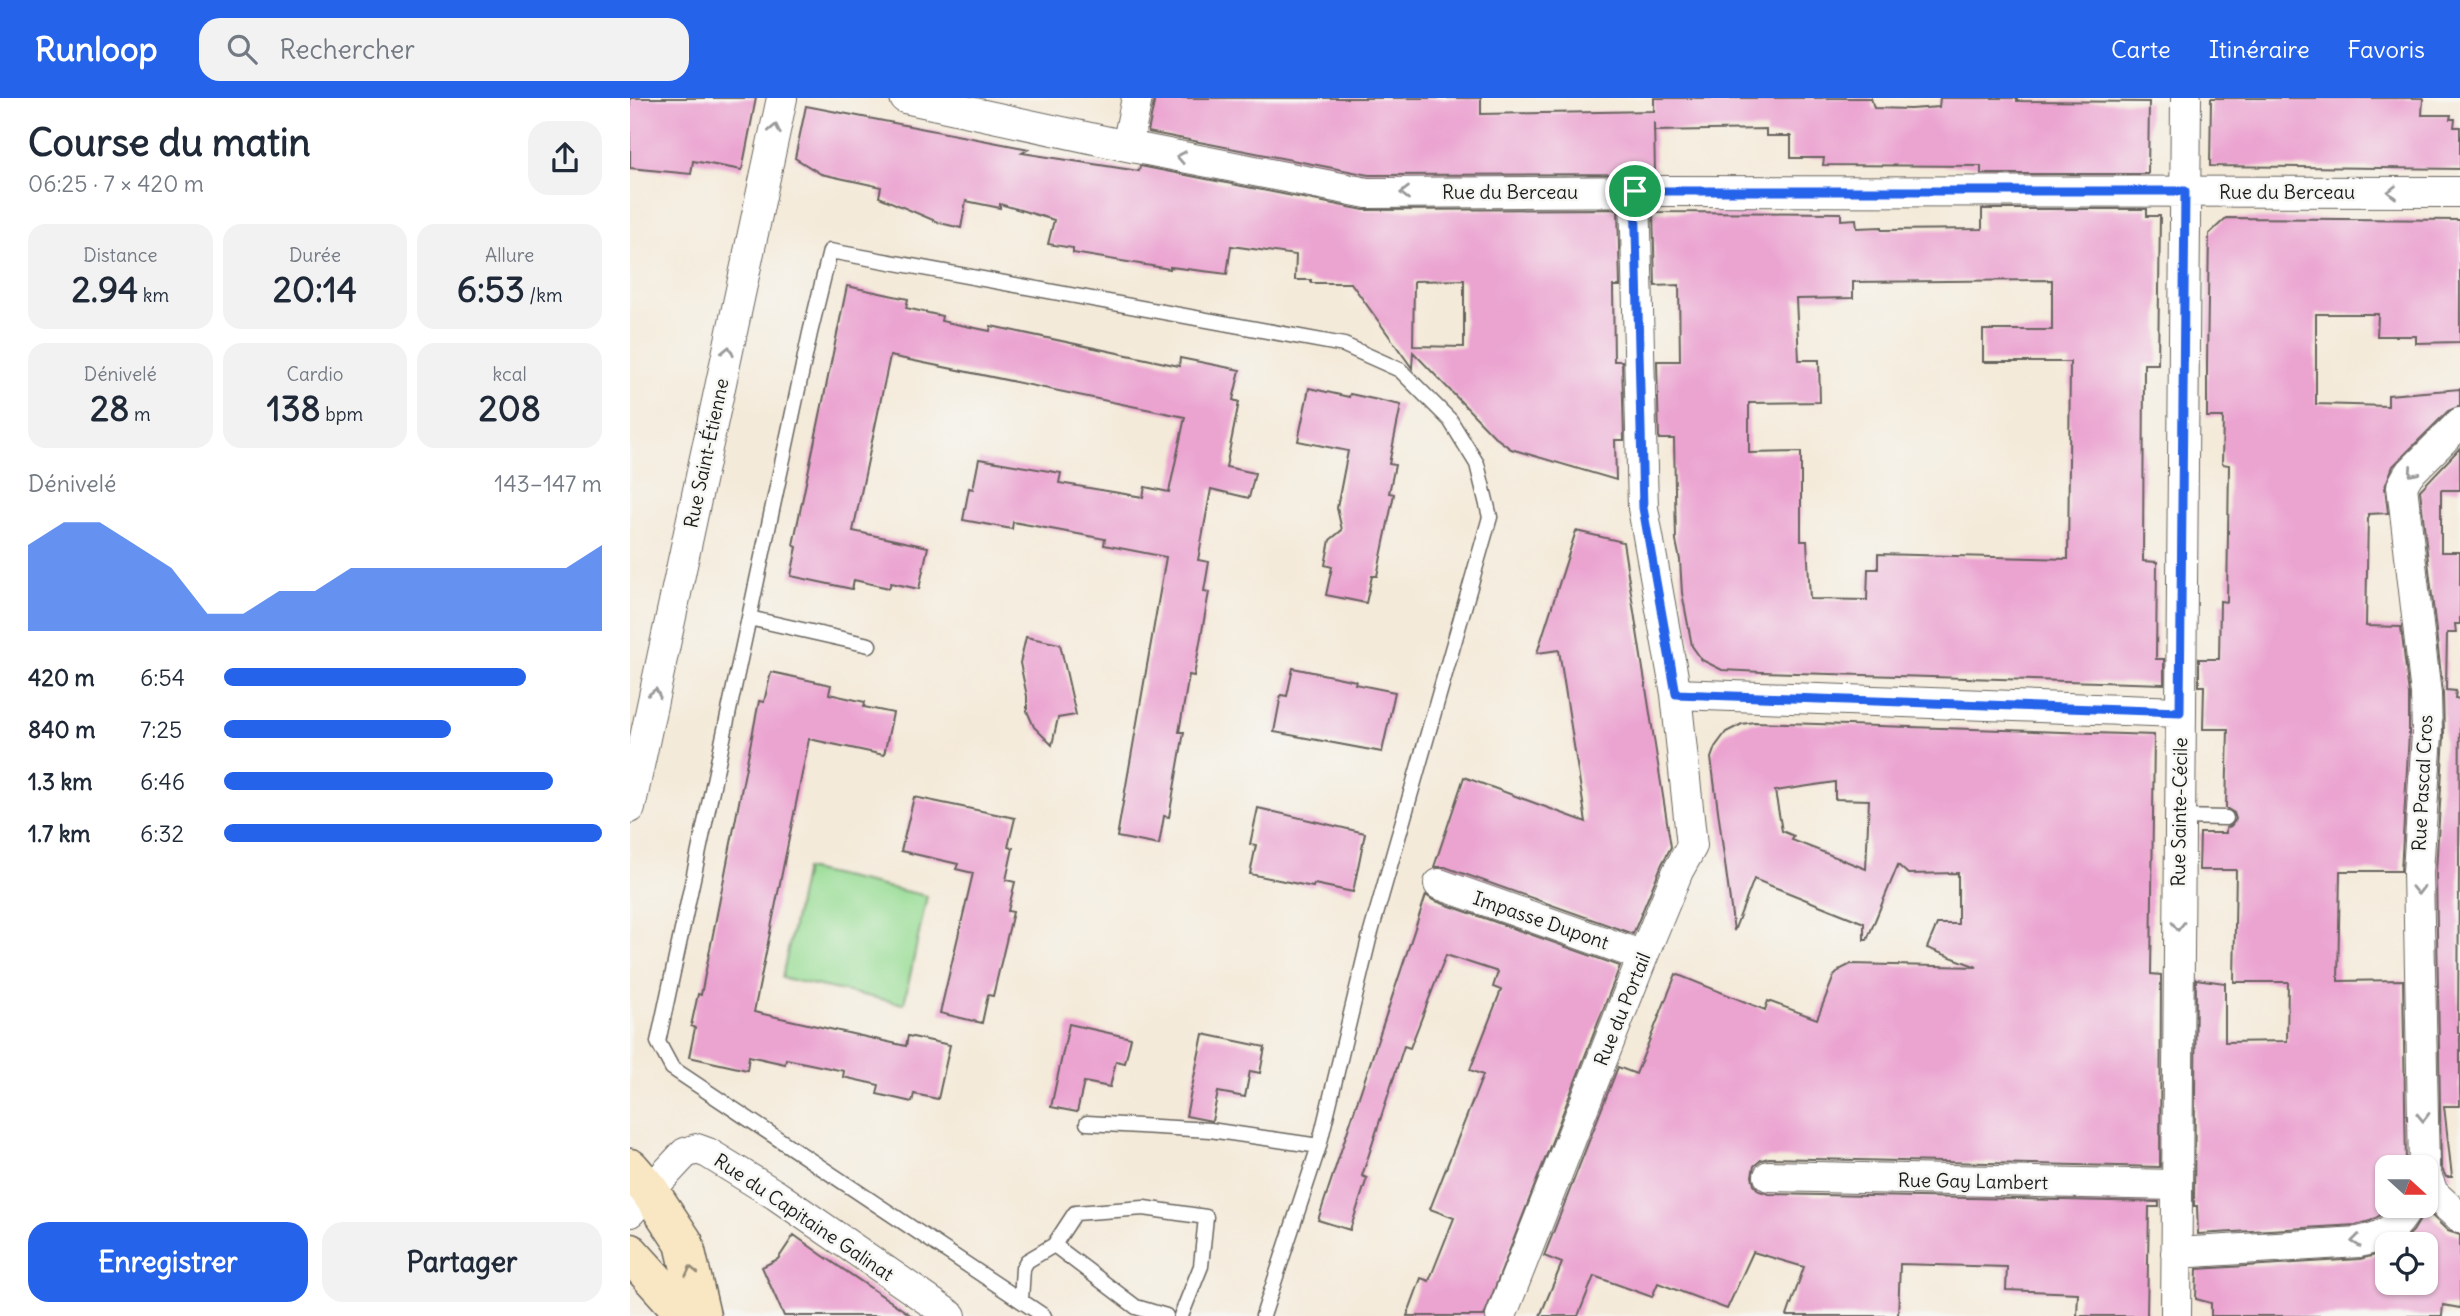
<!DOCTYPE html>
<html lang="fr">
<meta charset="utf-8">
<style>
body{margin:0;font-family:Delius,sans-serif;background:#f2f2f3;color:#1f2937;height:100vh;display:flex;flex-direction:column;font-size:26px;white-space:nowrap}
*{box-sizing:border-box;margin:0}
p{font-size:23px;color:#747a83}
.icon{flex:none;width:38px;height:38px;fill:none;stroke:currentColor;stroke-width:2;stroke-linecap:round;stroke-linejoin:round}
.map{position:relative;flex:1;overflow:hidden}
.drawer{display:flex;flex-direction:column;background:#fff;width:630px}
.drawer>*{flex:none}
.needle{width:46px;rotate:111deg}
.tools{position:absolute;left:1745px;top:1057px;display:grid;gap:14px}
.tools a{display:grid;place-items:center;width:63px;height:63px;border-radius:14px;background:#fff;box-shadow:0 2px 5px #0004;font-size:35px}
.pin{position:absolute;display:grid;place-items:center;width:60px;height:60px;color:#fff;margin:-30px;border:4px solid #fff;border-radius:50%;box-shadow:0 2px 7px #0007}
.round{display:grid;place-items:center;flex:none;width:74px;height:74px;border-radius:21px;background:#f2f2f3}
.headline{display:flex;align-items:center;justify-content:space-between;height:119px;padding:0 28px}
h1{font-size:38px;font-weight:700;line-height:52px}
.metrics{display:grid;grid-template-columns:repeat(3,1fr);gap:10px;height:119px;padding:7px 28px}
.metrics div{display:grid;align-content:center;border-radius:18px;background:#f2f2f3;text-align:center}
.metrics b{font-size:35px;font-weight:700}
.metrics small{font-size:19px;font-weight:400}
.metrics p{font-size:19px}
.chart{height:196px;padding:14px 28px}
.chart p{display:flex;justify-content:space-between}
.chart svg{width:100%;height:126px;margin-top:7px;fill:#2563eb;opacity:.7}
.button{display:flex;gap:14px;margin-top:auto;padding:14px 28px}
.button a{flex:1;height:80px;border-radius:21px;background:#2563eb;color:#fff;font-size:28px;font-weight:700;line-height:80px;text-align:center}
.button a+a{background:#f2f2f3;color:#1f2937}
ul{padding:0 28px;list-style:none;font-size:23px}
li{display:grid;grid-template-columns:112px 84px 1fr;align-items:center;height:52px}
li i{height:18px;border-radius:9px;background:#2563eb}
header{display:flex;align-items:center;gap:42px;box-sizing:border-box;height:98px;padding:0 35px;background:#2563eb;color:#fff}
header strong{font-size:33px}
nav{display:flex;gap:38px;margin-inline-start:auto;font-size:24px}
.search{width:490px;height:63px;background:#f2f2f3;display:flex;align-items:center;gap:18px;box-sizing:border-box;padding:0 24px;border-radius:21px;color:#747a83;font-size:26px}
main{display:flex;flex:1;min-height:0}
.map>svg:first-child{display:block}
.green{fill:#99dd95;stroke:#5a7c58;stroke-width:2}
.building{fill:#eba3d0;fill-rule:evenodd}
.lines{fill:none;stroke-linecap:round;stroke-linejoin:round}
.service-casing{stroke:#68645e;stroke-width:17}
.minor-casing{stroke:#68645e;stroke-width:32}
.secondary-casing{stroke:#68645e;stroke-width:41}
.service{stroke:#fff;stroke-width:14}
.minor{stroke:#fff;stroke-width:30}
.secondary{stroke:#f9e7c3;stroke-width:38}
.oneway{stroke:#999}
.oneway2{stroke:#968c78}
.route-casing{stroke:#fff;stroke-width:14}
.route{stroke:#2563eb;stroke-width:9}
.labels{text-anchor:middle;stroke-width:5;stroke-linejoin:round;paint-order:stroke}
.street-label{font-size:19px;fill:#1c1c1c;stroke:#f6f6f2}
</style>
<header>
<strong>Runloop</strong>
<div class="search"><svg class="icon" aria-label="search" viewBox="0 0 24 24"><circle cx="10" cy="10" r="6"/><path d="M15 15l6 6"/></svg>Rechercher</div>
<nav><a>Carte</a><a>Itinéraire</a><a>Favoris</a></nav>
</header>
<main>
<section class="drawer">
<div class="headline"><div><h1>Course du matin</h1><p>06:25 · 7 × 420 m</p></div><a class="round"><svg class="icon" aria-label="share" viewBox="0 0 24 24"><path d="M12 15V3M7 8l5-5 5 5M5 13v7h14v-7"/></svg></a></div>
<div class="metrics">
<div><p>Distance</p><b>2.94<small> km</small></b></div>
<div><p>Durée</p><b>20:14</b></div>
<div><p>Allure</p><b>6:53<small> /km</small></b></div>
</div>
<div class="metrics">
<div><p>Dénivelé</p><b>28<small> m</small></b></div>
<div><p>Cardio</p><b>138<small> bpm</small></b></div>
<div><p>kcal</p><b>208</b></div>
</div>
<div class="chart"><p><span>Dénivelé</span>143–147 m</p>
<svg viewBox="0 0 160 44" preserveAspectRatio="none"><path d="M0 44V14L10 6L20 6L30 14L40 22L50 38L60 38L70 30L80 30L90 22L100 22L110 22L120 22L130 22L140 22L150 22L160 14V44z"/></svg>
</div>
<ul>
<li><b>420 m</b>6:54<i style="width:80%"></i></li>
<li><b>840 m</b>7:25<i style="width:60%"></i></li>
<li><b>1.3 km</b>6:46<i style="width:87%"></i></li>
<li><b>1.7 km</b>6:32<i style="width:100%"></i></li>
</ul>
<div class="button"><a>Enregistrer</a><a>Partager</a></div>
</section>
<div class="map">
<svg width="1830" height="1218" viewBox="0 0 1830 1218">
<rect width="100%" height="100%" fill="#f6f6f2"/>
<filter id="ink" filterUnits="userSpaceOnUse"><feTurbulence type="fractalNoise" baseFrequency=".0143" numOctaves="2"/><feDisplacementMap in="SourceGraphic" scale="14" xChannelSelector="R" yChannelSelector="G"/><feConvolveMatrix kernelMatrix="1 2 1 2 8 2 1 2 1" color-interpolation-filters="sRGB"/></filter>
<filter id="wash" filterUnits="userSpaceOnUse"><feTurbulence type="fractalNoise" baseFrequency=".00686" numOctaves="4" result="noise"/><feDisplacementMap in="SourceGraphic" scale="28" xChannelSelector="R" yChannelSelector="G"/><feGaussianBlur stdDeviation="1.57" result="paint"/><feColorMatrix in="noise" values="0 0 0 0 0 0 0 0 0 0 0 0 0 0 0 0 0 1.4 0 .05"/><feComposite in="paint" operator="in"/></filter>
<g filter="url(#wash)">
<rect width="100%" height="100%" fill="#f4ead9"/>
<!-- green -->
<path class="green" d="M175 771 297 798 274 906 152 880Z"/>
<g id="blocks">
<!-- building -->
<path class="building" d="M0 0H126L112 72 63 63 61 76 0 70Z
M525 0H851V16L1024 13V0H1241L1244 10 1280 11 1309 9 1310 0H1387V3L1519 4 1518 76H1351V68L1193 67 1194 60H1161V38H1136V31L1024 33V24L1025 76 739 77 518 34Z
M1581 0H1793L1792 17H1821L1820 21H1825L1824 29H1830V71L1580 68Z
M176 8 399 51 392 55 509 73 510 68 734 112 988 111 990 188H983L984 263H992L994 342H985L986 382 881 351 865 339 783 254 782 270 721 185H681V182H665L666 157 601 148 597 176 540 169V171L443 155V150L418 146 424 122 370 106V110L336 103 331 130 310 125 249 99 251 89 191 76 165 60ZM834 182V249L783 248 784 183Z
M1023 111H1026V114L1211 115V122L1226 121 1227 130 1252 129V132L1352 131V111H1517V118H1530L1528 266H1514L1513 463 1527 464 1526 561H1534V586L1132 574 1092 572 1072 562 1062 548 1052 495 1050 462 1046 443 1044 341H1029L1027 263H1050L1049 187 1025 188ZM1422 182V232H1353V264H1440L1438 461 1248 456V471H1238L1237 502 1180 501 1177 443H1171V354L1119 355V305L1190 304 1189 262H1169L1166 201 1223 200V184Z
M1596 120 1830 122V244L1786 245V238H1747L1748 216H1686V306L1758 308V297L1830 291V308L1818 313 1763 368 1755 389 1758 415 1738 416 1736 528 1771 529 1779 597V636L1771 773H1710L1708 883 1773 882 1776 1069H1757L1758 1108 1749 1118 1740 1123 1726 1127 1568 1136 1567 1108H1564L1566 881 1595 885V944L1657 943 1658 884H1604L1606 772H1569L1570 735H1596V730L1601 728 1606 721 1604 715 1596 710 1598 631H1573L1574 588H1569V561H1589L1590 503 1597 504 1599 367 1592 366 1593 319H1577V265L1579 136Z
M217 188 278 201 276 210 312 218 311 223 360 233 361 228 549 268 550 260 610 272 603 302 609 304 596 369 625 375 619 400 581 391 568 462 579 464 574 493 579 494 564 578 559 577 549 634H554L539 719 534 718 529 747 487 739 536 459 474 447 475 441 383 424 382 431 333 422 339 390 343 391 349 361 431 375 429 385 513 399 515 389 539 394 555 319 260 258 223 433 298 449 289 491 261 485 259 490 224 482 222 491 161 478 167 449 163 447Z
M679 290 719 299 720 296 771 307 759 366 765 367 759 395 764 396 747 478H742L736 505 696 497 702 469 695 467 700 442 712 432 707 410 718 353 668 343Z
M1830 350V392H1811V454H1830V526H1825L1826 535H1817L1816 592 1826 593 1825 600 1830 601 1828 935H1830V1008H1814L1822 1079H1816L1811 1069 1806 774 1814 637 1813 595 1790 392Z
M946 433 993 444 1041 749 1032 766 1003 836 815 769H804L834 679 956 724 929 552 907 555Z
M396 539 430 546 446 617 428 620 422 647 404 629 397 613V598L390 565Z
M663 570 726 583 725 586 765 594 752 654 644 634 651 597 657 598Z
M141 574 201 587 199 596 235 604 234 609 263 615 254 657 179 641 124 914 276 948 278 938 320 947 308 1001 284 996 282 1004 247 996 249 987 213 979 214 973 156 961 155 966 119 958 117 972 59 959 65 930 61 928 68 896 71 897 129 603 134 604Z
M1124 624 1524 637 1521 876 1531 877 1530 1069 1139 1060 1131 1062 1124 1068 1122 1078 1124 1087 1129 1093 1139 1096 1529 1104V1109H1519L1517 1218H1447L1448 1195 1376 1192 1377 1169 1270 1166 1268 1218H1157L1174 1169 1123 1154 1097 1211 1028 1185 1022 1199 964 1178 948 1218H910L932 1165 914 1158 988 969 1006 976 1046 876 1135 912 1138 903 1187 921 1204 878 1211 871 1221 866 1347 869 1297 850 1307 826H1328V775L1278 776 1268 767 1237 842H1234V825L1124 781 1104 833 1081 660 1085 649 1096 634 1112 626ZM1205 684V701L1239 702 1236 771 1162 742 1164 738 1152 733 1145 693Z
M284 699 385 720 378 749 383 750 376 782 385 784 378 813 383 814 363 898 358 897 352 925 310 915 343 775 326 771 328 766 271 753Z
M628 710 735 735 723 794 684 786 683 789 620 776 626 747 620 746Z
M796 797 803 802 990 868 854 1218H777L791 1180 799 1183 801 1178 824 1120 800 1111 853 977 840 972 871 892 863 889 868 874 816 857 780 950 774 948 732 1078 737 1080 720 1132 688 1122Z
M439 926 501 940 495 965 486 963 480 989 454 984 447 1014 421 1009Z
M573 936 635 949 630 975 620 973 615 999 588 994 582 1023 556 1018Z
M1796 1112 1818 1133 1830 1137V1210L1813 1207 1812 1218H1581V1205L1566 1201 1567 1171 1730 1161 1757 1154V1185H1796V1146H1770L1783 1133Z
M164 1137 192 1157 282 1218H154L132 1169 148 1161Z"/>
</g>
</g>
<g filter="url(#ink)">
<use href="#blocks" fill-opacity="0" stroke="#68645e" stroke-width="2"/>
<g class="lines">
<defs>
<path id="service" d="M119 520 239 547
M1549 719 1596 720
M457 1025 580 1032 689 1048
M424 1147 506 1209 536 1218
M391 1202 393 1170 397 1163 424 1147 445 1115 514 1110 576 1119 571 1168 551 1218
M414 1218 42 970 28 944 180 235 200 153 714 247 770 272 820 322 847 366 860 419 739 841 689 1048 633 1218"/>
<path id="minor" d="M275 0 497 48 737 95 1034 93 1830 94
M497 48 507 0
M1046 596 1550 614
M0 710 152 0
M809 786 1013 858
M1794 1069 1788 774 1797 636 1796 596 1772 388 1778 377 1830 325
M1796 1077 1803 1095 1830 1120
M1139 1078 1546 1087
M0 1114 55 1055 67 1051 78 1055 146 1097 321 1218
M1546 1155 1729 1144C1756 1138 1765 1132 1779 1108
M871 1218 1013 858 1048 773 1062 748 1046 596 1013 410 1005 93
M1546 1218 1556 0"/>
<path id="secondary" d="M0 1070 19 1092 54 1145 71 1218
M0 1155 57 1218"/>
</defs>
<!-- service casing -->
<use href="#service" class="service-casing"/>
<!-- minor casing -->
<use href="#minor" class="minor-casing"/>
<!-- secondary casing -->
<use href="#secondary" class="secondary-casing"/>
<!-- service -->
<use href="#service" class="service"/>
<!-- minor -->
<use href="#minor" class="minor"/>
<!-- secondary -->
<use href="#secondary" class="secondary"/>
</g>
<!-- one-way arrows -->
<defs><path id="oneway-chevron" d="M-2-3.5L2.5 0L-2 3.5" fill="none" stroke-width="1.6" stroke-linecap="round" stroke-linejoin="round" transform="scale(1.75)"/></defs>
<g class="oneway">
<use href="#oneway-chevron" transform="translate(145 31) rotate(-78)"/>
<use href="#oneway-chevron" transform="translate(551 59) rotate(-169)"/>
<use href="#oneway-chevron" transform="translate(1762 94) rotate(-180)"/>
<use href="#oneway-chevron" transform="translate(775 95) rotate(180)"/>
<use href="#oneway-chevron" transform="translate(98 253) rotate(-78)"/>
<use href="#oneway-chevron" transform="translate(1783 374) rotate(131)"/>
<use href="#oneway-chevron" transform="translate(25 595) rotate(-78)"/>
<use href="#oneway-chevron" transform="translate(1788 792) rotate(89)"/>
<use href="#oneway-chevron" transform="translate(1548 828) rotate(90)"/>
<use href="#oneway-chevron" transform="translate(1793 1019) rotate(89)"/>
<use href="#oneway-chevron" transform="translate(1726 1143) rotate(173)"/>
</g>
<use class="oneway2" href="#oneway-chevron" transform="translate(61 1173) rotate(-103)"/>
</g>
<g class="lines" filter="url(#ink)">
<defs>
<path id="route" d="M1005 93H1555L1550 614 1046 596 1013 410Z"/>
</defs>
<!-- route casing -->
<use href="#route" class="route-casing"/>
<!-- route -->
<use href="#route" class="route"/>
</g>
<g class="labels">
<!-- street labels -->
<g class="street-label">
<text x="880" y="101">Rue du Berceau</text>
<text x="1657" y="101">Rue du Berceau</text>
<text transform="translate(76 355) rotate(-78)" y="7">Rue Saint-Étienne</text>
<text transform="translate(1792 685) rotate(-87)" y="7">Rue Pascal Cros</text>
<text transform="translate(1549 714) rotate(-89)" y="7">Rue Sainte-Cécile</text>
<text transform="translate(911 822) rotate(19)" y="7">Impasse Dupont</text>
<text transform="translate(992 911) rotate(-68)" y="7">Rue du Portail</text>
<text transform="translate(1343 1083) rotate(1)" y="7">Rue Gay Lambert</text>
<text transform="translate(174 1119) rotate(34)" y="7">Rue du Capitaine Galinat</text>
</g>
</g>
</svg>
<div class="tools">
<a><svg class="needle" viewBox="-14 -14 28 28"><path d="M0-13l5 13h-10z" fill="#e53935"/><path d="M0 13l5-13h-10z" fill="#747a83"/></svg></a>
<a><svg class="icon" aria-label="locate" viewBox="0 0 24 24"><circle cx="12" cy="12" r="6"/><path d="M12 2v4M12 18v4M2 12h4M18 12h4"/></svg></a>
</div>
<div class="pin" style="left:1005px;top:93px;background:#1e9e55"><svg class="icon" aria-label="arrive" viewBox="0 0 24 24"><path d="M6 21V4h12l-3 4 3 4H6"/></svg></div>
</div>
</main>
